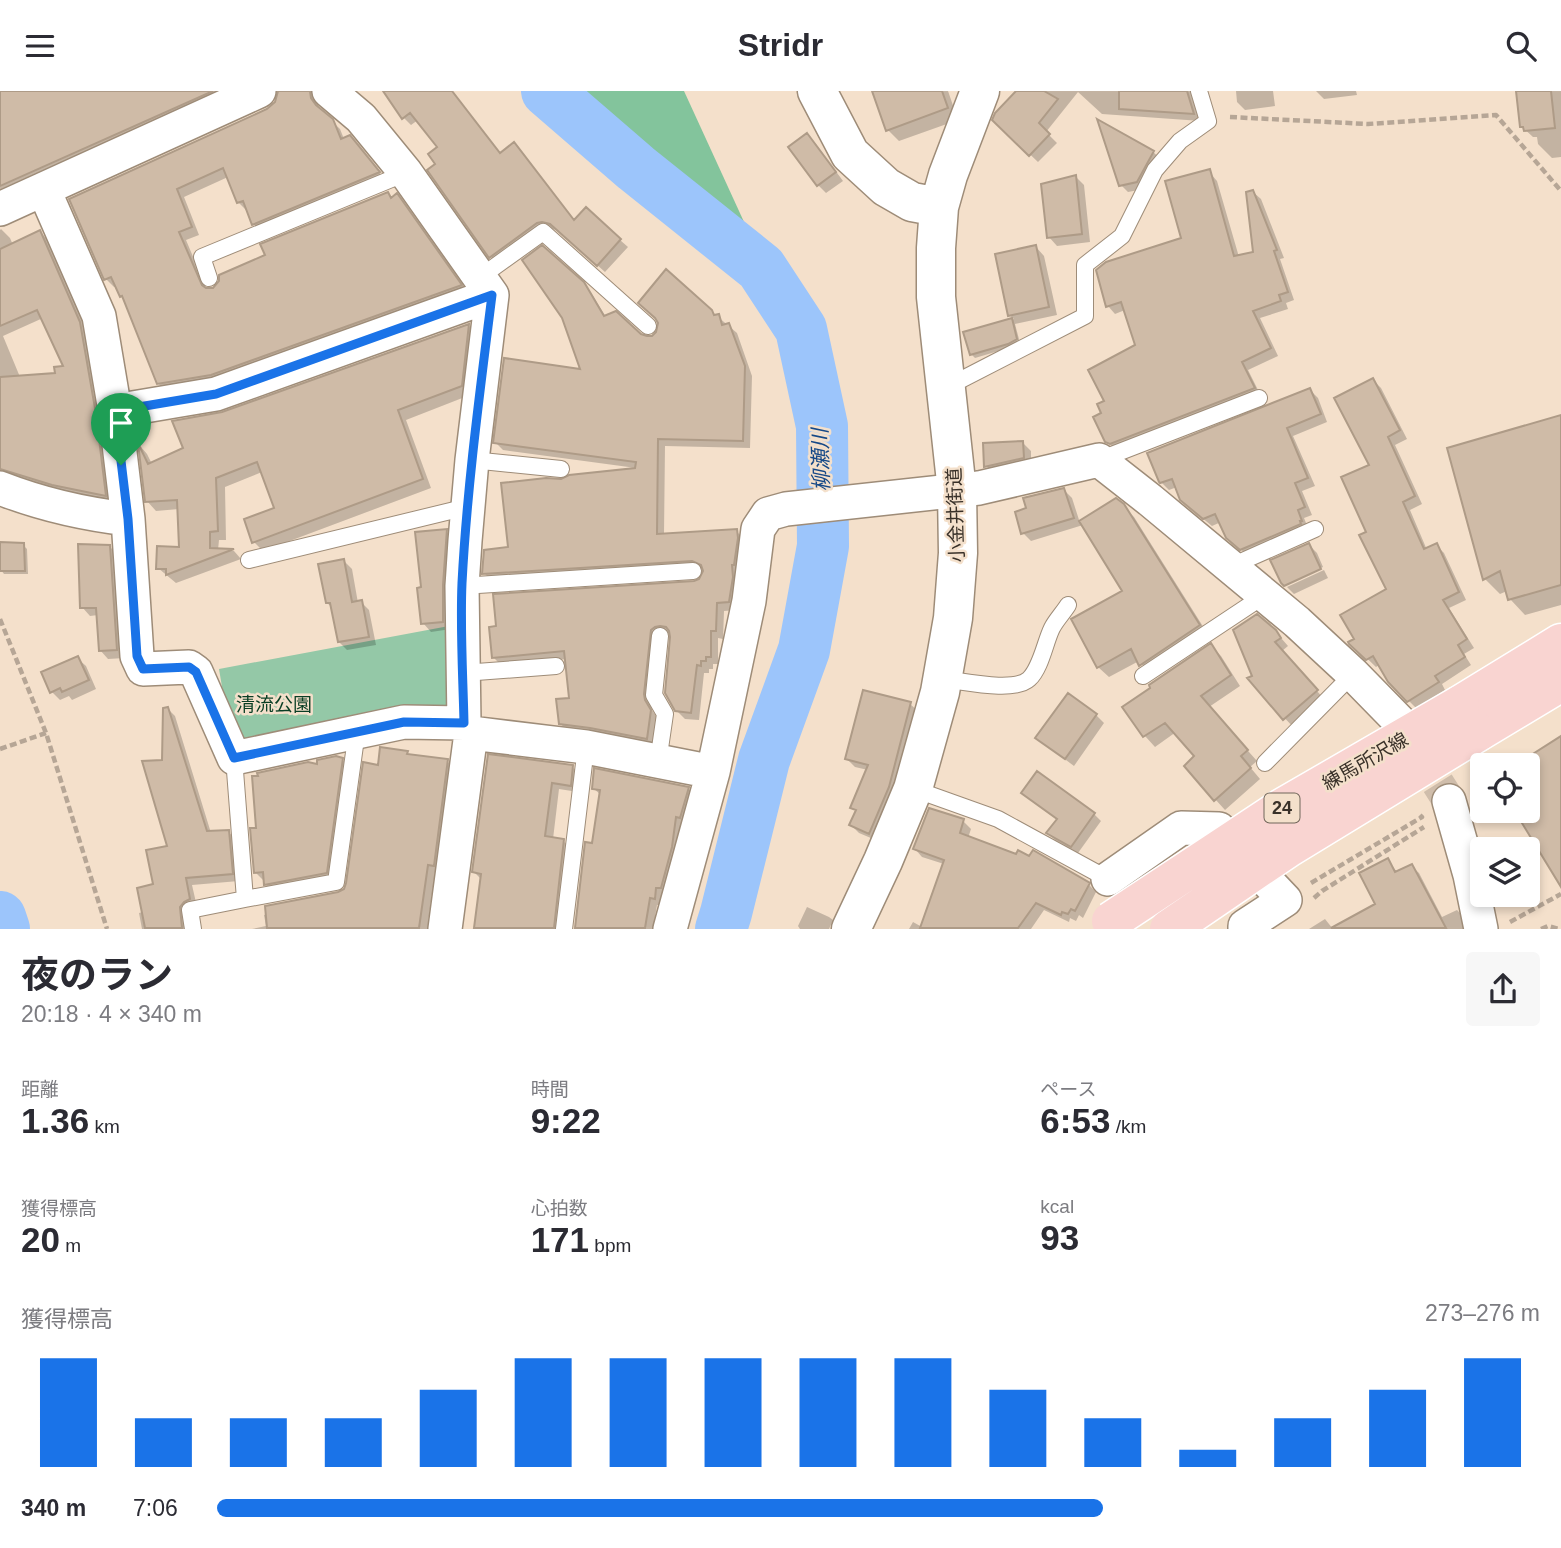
<!DOCTYPE html>
<html lang="ja">
<meta charset="utf-8">
<style>
body{margin:0;font-family:Helvetica,"Noto Sans JP",sans-serif;background:#f7f7f7;color:#2b2b33;height:100vh;display:flex;flex-direction:column;font-size:26px;white-space:nowrap}
*{box-sizing:border-box;margin:0}
p{font-size:23px;color:#7c7c81}
.icon{flex:none;width:38px;height:38px;fill:none;stroke:currentColor;stroke-width:2;stroke-linecap:round;stroke-linejoin:round}
.map{position:relative;height:838px;overflow:hidden}
.drawer{display:flex;flex-direction:column;background:#fff;flex:1}
.drawer>*{flex:none}
.controls{position:absolute;left:1470px;top:662px;display:grid;gap:14px}
.controls a{display:grid;place-items:center;width:70px;height:70px;border-radius:7px;background:#fff;box-shadow:0 4px 10px #0003;font-size:35px}
.pin{position:absolute;display:grid;place-items:center;width:60px;height:60px;color:#fff;margin:-72px -30px;border-radius:50% 50% 50% 0;rotate:-45deg;box-shadow:0 0 7px #0007}
.pin .icon{rotate:45deg}
.round{display:grid;place-items:center;flex:none;width:74px;height:74px;border-radius:7px;background:#f7f7f7}
.headline{display:flex;align-items:center;justify-content:space-between;height:119px;padding:0 21px}
h1{font-size:38px;font-weight:700;line-height:52px}
.stats{display:grid;grid-template-columns:repeat(3,1fr);gap:10px;height:119px;padding:7px 21px}
.stats div{display:grid;align-content:center}
.stats b{font-size:35px;font-weight:700}
.stats small{font-size:19px;font-weight:400}
.stats p{font-size:19px}
.chart{height:196px;padding:14px 21px}
.chart p{display:flex;justify-content:space-between}
.chart svg{width:100%;height:126px;margin-top:7px;stroke:#1a73e8;stroke-width:6}
ul{padding:0 21px;list-style:none;font-size:23px}
li{display:grid;grid-template-columns:112px 84px 1fr;align-items:center;height:52px}
li i{height:18px;border-radius:9px;background:#1a73e8}
header{display:flex;justify-content:space-between;align-items:center;height:91px;padding:0 21px;background:#fff;font-size:32px;font-weight:700}
.map>svg:first-child{display:block}
.green{fill:#94c8a7}
.forest{fill:#83c49c}
.shadow{fill:#0003;fill-rule:evenodd}
.lines{fill:none;stroke-linecap:round;stroke-linejoin:round}
.river{stroke:#9cc5fb;stroke-width:52}
.building{fill:#cfbba7;stroke:#ae9b87;stroke-width:2}
.street-tunnel{stroke:#cfbdab;stroke-width:33;stroke-dasharray:33 17;stroke-linecap:butt}
.lane-casing{stroke:#9e8c78;stroke-width:18}
.street-casing{stroke:#9e8c78;stroke-width:36}
.secondary-casing{stroke:#9e8c78;stroke-width:41}
.primary-casing{stroke:#fff;stroke-width:41}
.path{stroke:#b6a696;stroke-width:4.5;stroke-dasharray:7 3.5;stroke-linecap:butt}
.lane{stroke:#fff;stroke-width:16}
.street{stroke:#fff;stroke-width:33}
.secondary{stroke:#fff;stroke-width:38}
.primary{stroke:#f9d4d1;stroke-width:38}
.primary-bridge-casing{stroke:#fff;stroke-width:41;stroke-linecap:butt}
.primary-bridge{stroke:#f9d4d1;stroke-width:38}
.route-casing{stroke:#fff;stroke-width:14}
.route{stroke:#1a73e8;stroke-width:9}
.labels{text-anchor:middle;stroke-width:5;stroke-linejoin:round;paint-order:stroke}
.shield{fill:#f4e0cb;stroke:#71665a;stroke-width:2}
.shield-label{font-size:18px;font-weight:bold;fill:#393129}
.street-label{font-size:19px;fill:#393129;stroke:#f4e0cb}
.park-label{font-size:19px;fill:#093e24;stroke:#f4e0cb}
.water-label{font-size:21px;font-style:italic;fill:#154887;stroke:#f4e0cb}
</style>
<header><svg class="icon" aria-label="menu" viewBox="0 0 24 24"><path d="M4 6h16M4 12h16M4 18h16"/></svg>Stridr<svg class="icon" aria-label="search" viewBox="0 0 24 24"><circle cx="10" cy="10" r="6"/><path d="M15 15l6 6"/></svg></header>
<div class="map">
<svg width="1561" height="838" viewBox="0 0 1561 838">
<rect width="100%" height="100%" fill="#f4e0cb"/>
<!-- green -->
<path class="green" d="M449 535V626L234 667 219 578Z"/>
<!-- forest -->
<path class="forest" d="M575 0H684L750 144Z"/>
<!-- shadow -->
<path class="shadow" d="M0 0H237L0 107Z
M294 0H320L317 6 318 16 322 21 340 38 344 48 358 54 386 90 262 141 254 133 248 118 246 119 238 111 228 86 184 106 199 144 186 149 207 199 214 198 221 190 387 103 393 108 397 105 405 113 468 203 220 292 166 301 158 292 125 209 121 205 117 195 114 196 106 188 71 109 268 19Z
M385 0H432L458 9 501 63 575 131 620 149 628 156 605 181 559 140 550 137 498 173 491 166 437 73 439 56 418 29 411 34 404 27Z
M872 0H948L958 29 899 50 888 39 875 3Z
M1018 0H1192L1201 30 1102 23 1078 1 1046 41 1057 52 1038 71 994 29Z
M1236 0H1273L1275 15 1245 19 1237 11Z
M1316 0H1356L1357 4 1324 8Z
M1519 0H1561V66L1552 67 1538 53 1537 46H1533L1521 35Z
M1100 32 1153 61 1161 68 1144 98 1128 101 1121 94Z
M807 44 815 52 843 90 826 102 818 94Z
M1210 82 1217 90 1239 166 1255 163 1253 101 1261 108 1284 167 1280 168 1294 209 1286 212 1288 218 1260 227 1278 265 1248 279 1261 305 1115 358 1106 350 1103 323 1106 310 1137 255 1125 219 1115 223 1108 215 1183 148Z
M1076 86 1084 94 1090 151 1057 155 1049 146Z
M1 138 10 147 13 154 40 141 48 149 88 240 113 412 62 401 7 384 0 376V139ZM43 227 66 276 57 283 20 286 3 245Z
M1036 156 1044 165 1057 224 1015 233 1020 252 1012 256 975 267 971 263 965 242 1014 228 1009 224Z
M582 193 591 202 606 226 640 244 653 246 711 220 737 242 752 285 750 357 665 355 664 444 736 440 744 448 737 519 724 520 723 548 718 547V573H713V578H709V582H704L699 629 685 628 676 619 672 546 669 542 663 543 651 612 652 619 658 628 655 655 568 641 560 632 571 609 567 568 502 575 494 567 694 492 704 485 705 478 702 477 492 490 484 482 510 458 561 390 636 377 503 359 495 351 583 281Z
M469 235 478 243 470 304 406 329 431 397 263 460 254 451 276 418 262 381 225 396 226 449H219L218 459 234 460 241 468 176 492 158 477 181 458 179 418 156 420 147 410 141 356 147 363 152 373 186 358 223 323Z
M1373 289 1381 297 1407 348 1395 354 1422 413 1410 419 1427 459 1436 454 1444 462 1466 509 1449 517 1474 557 1464 563 1471 574 1442 593 1445 599 1416 617 1389 590 1379 574 1376 576 1351 552 1356 548 1388 499 1368 442 1372 374Z
M1310 299 1318 307 1327 331 1293 345 1315 395 1302 400 1312 424 1304 427 1308 437 1249 466 1236 454 1221 431 1212 435 1190 417 1177 396 1169 399 1160 390Z
M1561 326V514L1525 524 1510 508 1507 500 1500 503 1485 488Z
M1022 351 1031 360V375L994 383 986 375Z
M1064 399 1072 407 1080 432 1116 409 1134 426 1209 545 1151 584 1139 570 1109 586 1098 576 1125 500 1083 434 1031 450 1023 442Z
M446 440 454 448 451 538 431 541 423 532 422 498Z
M23 454 27 458 28 483H4L1 479Z
M1309 454 1317 462 1323 476 1285 493Z
M110 456 118 464 125 567 108 568 100 559 98 524 90 525 82 516Z
M344 470 352 478 358 512 361 511 369 519 376 554 347 559 339 551 333 517 327 512Z
M1324 479 1328 487 1294 503 1287 496Z
M1275 540 1288 555 1282 560 1324 608 1293 636 1249 588 1254 586Z
M1211 555 1221 565 1240 595 1209 616 1257 670 1250 676 1260 688 1225 719 1215 708 1197 665 1176 641 1155 656 1145 645 1125 616Z
M77 567 86 575 96 598 72 609 69 605 60 609 52 601Z
M1068 604 1096 624 1104 632 1074 675 1046 654 1037 646Z
M910 613 919 621 878 750 859 742 851 734 857 721 852 717 868 679 855 676 847 668Z
M168 618 175 625 211 742 228 741 236 748 239 790 192 794 197 816 188 838H142L139 822 143 821 169 756 164 671Z
M1554 652 1561 659V792L1528 719V674H1519Z
M407 662 410 665 447 670 455 678 441 782 435 781 428 832 433 838H252L266 835 264 824 344 800 379 676Z
M489 665 572 676 580 683 578 701 559 698 553 748 563 750 571 757 560 838H476L482 789 474 781Z
M342 668 349 676 334 789 273 801 265 793V789H263L255 781 258 738 318 675Z
M593 697H688L695 705 661 814H657L653 838H605L607 824 594 754 601 704Z
M1030 709 1094 723 1101 730 1078 762 1055 749 1048 742 1058 729Z
M963 730 971 738 968 747 1088 793 1096 801 1083 827 1079 824 1076 830 1070 827 1069 831 1044 819 1031 838H909L913 831 922 836 944 773 922 766 915 758Z
M1387 769 1398 782 1411 775 1419 782 1442 826 1457 819 1464 826 1466 838H1335L1377 814Z
M807 816 829 826 833 829 829 838H800L798 835Z
M1325 828 1333 838H1309Z"/>
<g class="lines">
<!-- river -->
<path class="river" d="M547 0 636 77 761 177 801 238 822 335 823 455 804 559 764 669 726 822 721 838
M0 826 4 838"/>
</g>
<!-- building -->
<path class="building" d="M0 0H213L0 95Z
M278 0H310L311 7 316 14 333 28 341 48 350 44 380 81 252 134 243 110 237 112 223 77 177 98 192 136 179 141 202 194 206 197H213L219 190V184L265 164 260 153 388 101 391 107 397 102 462 194 211 284 157 293 122 205 120 206 111 186 104 189 69 108 267 18 275 11Z
M383 0H452L500 62 514 51 574 129 586 116 621 148 597 175 550 133 542 131 537 132 489 167 427 79 435 73 428 63 437 56 410 22 402 28Z
M872 0H942L948 17 886 40Z
M1016 0H1044L1058 8 1039 32 1050 43 1029 65 992 29 995 22Z
M1119 0H1187L1194 23 1119 18Z
M1516 0H1551L1555 37 1524 40 1523 36H1520Z
M1097 28 1154 60 1137 91 1119 95Z
M807 42 836 81 817 95 788 56Z
M1210 78 1234 165 1253 161 1246 101 1253 99 1277 159 1274 160 1288 201 1279 204 1281 210 1253 220 1271 257 1242 271 1255 297 1110 353 1105 351 1093 326 1101 322 1097 313 1104 310 1088 279 1135 254 1121 211 1106 216 1096 179 1106 171 1181 147 1165 90Z
M1076 84 1082 143 1047 147 1041 93Z
M40 139 80 231 96 323 106 405 52 394 0 378V286L55 282 54 276 63 275 37 219 0 235V158Z
M542 154 584 191 604 225 616 220 641 243 647 245H652L656 241 658 232 655 227 638 212 666 178 712 219 714 224 719 223 722 234 729 232 745 275 743 350 658 348 657 443 737 438 738 447 734 474H732L733 486 729 511 717 512 716 540H711V566H706V570H701V575L697 574 691 622 675 620 665 602 670 546 669 540 666 536 660 535 655 536 651 539 644 603 645 609 651 619 647 648 590 637 559 633 556 608 569 607 564 560 492 567 489 536 496 535 493 503 694 490 699 488 703 480 701 474 692 470 482 483 484 459 508 456 501 392 546 387 561 388 569 384 635 377 636 371 493 352 504 267 580 278 562 227 522 169Z
M1036 154 1049 216 1008 225 995 163Z
M1012 227 1017 248 1008 253 970 264 963 241Z
M469 233 462 295 398 319 423 388 252 452 244 428 274 417 257 371 216 387 218 440 210 441V457L234 458 166 484V478H156L157 455 179 456 177 409 145 411 138 352 148 373 183 357 172 330 222 321Z
M1373 287 1400 339 1388 346 1415 405 1403 411 1424 458 1437 452 1459 501 1443 509 1467 548 1458 554 1465 566 1435 585 1439 591 1407 611 1388 591 1373 565 1366 569 1349 553 1348 551 1354 548 1340 524 1386 498 1359 444 1366 441 1341 386 1369 374 1334 307Z
M1310 297 1321 323 1287 337 1308 387 1295 392 1305 416 1298 419 1302 430H1300L1301 433 1240 459 1226 447 1215 423 1203 428 1180 409 1172 388 1160 392 1159 391 1147 362Z
M1561 324V494L1508 509 1500 480 1483 489 1447 357Z
M1023 350 1024 367 984 376 983 352Z
M1064 397 1074 427 1021 443 1015 421 1026 417 1023 407Z
M1116 407 1124 413 1200 534 1139 575 1131 558 1097 577 1071 528 1122 500 1079 430Z
M447 438 443 494V531L421 533 417 497 421 496 415 441Z
M0 451 24 452 25 480H0Z
M1309 452 1321 478 1284 495 1281 492 1270 469Z
M78 453 110 454 117 559 99 560 96 517H80Z
M344 468 352 511 362 509 369 546 338 551 330 512H326L318 473Z
M1257 523 1276 539 1281 547 1275 551 1318 599 1283 629 1247 587 1252 585 1233 539Z
M1211 552 1231 584 1201 605 1248 659 1241 665 1251 677 1214 710 1184 675 1194 665 1165 632 1143 646 1122 616 1150 597 1149 594Z
M78 565 89 589 62 601 60 597 50 602 41 581Z
M863 599 911 611 889 696 869 743 849 734 856 719 850 717 868 674 845 668Z
M1068 602 1097 623 1065 668 1035 647Z
M168 616 207 740 229 739 233 783 186 787 190 808 184 811 180 816 182 837H145L137 797 153 793 146 759 167 755 142 670 162 669 163 617Z
M1561 645V796L1514 719H1528V666Z
M380 656 408 660 407 663 448 668 434 775 428 774 419 837H267L265 815 338 801 344 798 346 792 363 671 378 674Z
M488 663 573 674 571 695 552 692 545 745 564 748 554 837H474L481 783 472 781Z
M336 665 343 667 327 782 264 794 263 781 254 782 250 737H256L252 685H258L257 682 308 671 317 673V669Z
M594 677 689 696 680 727 676 726 672 756 661 797H656L655 808 650 807 645 837H575L585 751 592 752 600 699 592 698Z
M1037 680 1095 722 1071 756 1046 742 1057 728 1021 702Z
M929 717 964 728 960 742 1016 763 1018 759 1029 765 1033 759 1090 792 1075 820 1071 818 1068 823 1062 821 1061 824 1036 812 1018 837H920L944 769 913 758Z
M1388 767 1395 781 1412 773 1446 837H1331L1375 813 1359 782Z"/>
<g class="lines">
<!-- street-tunnel -->
<path class="street-tunnel" d="M1411 650 1449 710"/>
<defs>
<path id="lane" d="M209 187 202 166 406 82
M479 187 543 141 648 235
M947 296 1085 225V174L1122 145 1155 79 1180 50 1208 30 1199 0
M472 369 561 378
M1099 369 1259 307
M249 469 467 416
M1234 479 1245 469 1315 438
M462 495 693 480
M463 582 556 575
M1143 585 1265 504
M942 588C963 590 1014 602 1029 588 1041 577 1045 551 1052 537 1056 529 1063 522 1068 514
M234 667 245 808 336 791 357 640
M658 671 665 623 654 604 660 545
M1265 672 1353 583
M914 698 998 728 1108 788
M193 838 190 819 245 808
M564 838 586 656"/>
<path id="street" d="M329 0 361 27 406 82 492 204 472 369 465 450 462 495 464 632 471 642 445 838
M44 99 99 225 115 320 128 428 137 565 143 578 189 576 196 581 234 667 404 631 464 632
M0 118 259 0
M115 320 216 303 492 204
M0 397C41 413 85 423 128 428
M471 642 586 656 713 681 670 838
M713 681 749 510 758 438 768 423 786 418 979 397 1099 369 1150 409 1297 531 1353 583 1399 630
M1449 710 1470 784 1481 838
M1108 788 1181 737 1219 738
M1245 838V835L1285 809 1266 789"/>
<path id="secondary" d="M817 0 850 63 886 96 912 111 939 116
M851 838 883 770 913 698 940 601 953 527 958 462 957 400 936 206V157L939 116 948 84 980 0"/>
<path id="primary" d="M1460 614 1561 552
M1478 641 1561 591"/>
</defs>
<!-- lane casing -->
<use href="#lane" class="lane-casing"/>
<!-- street casing -->
<use href="#street" class="street-casing"/>
<!-- secondary casing -->
<use href="#secondary" class="secondary-casing"/>
<!-- primary casing -->
<use href="#primary" class="primary-casing"/>
<!-- path -->
<path class="path" d="M1230 26 1368 33 1496 24 1561 100
M0 528 46 642 107 838
M0 658 46 642
M1311 792 1422 726 1420 724
M1314 807 1322 800 1424 736
M1510 831 1561 803
M1541 838 1548 835 1559 838"/>
<!-- lane -->
<use href="#lane" class="lane"/>
<!-- street -->
<use href="#street" class="street"/>
<!-- secondary -->
<use href="#secondary" class="secondary"/>
<!-- primary -->
<use href="#primary" class="primary"/>
<defs>
<path id="primary-bridge" d="M1111 830 1282 717 1460 614
M1169 838 1288 757 1478 641"/>
</defs>
<!-- primary-bridge casing -->
<use href="#primary-bridge" class="primary-bridge-casing"/>
<!-- primary-bridge -->
<use href="#primary-bridge" class="primary-bridge"/>
</g>
<g class="lines">
<defs>
<path id="route" d="M492 204C480 300 467 396 462 492 460 538 463 586 464 632L404 631 234 667 196 581 189 576 143 578 137 565 128 428 115 320 216 303Z"/>
</defs>
<!-- route casing -->
<use href="#route" class="route-casing"/>
<!-- route -->
<use href="#route" class="route"/>
</g>
<g class="labels">
<!-- shield labels -->
<rect class="shield" x="1264.5" y="702.5" width="35" height="29" rx="5"/>
<g class="shield-label">
<text x="1282" y="723">24</text>
</g>
<!-- street labels -->
<g class="street-label">
<text transform="translate(955 424) rotate(-92)" y="7">小金井街道</text>
<text transform="translate(1365 670) rotate(-30)" y="7">練馬所沢線</text>
</g>
<!-- park labels -->
<g class="park-label">
<text x="274" y="620">清流公園</text>
</g>
<!-- water labels -->
<g class="water-label">
<text transform="translate(821 369) rotate(-92)" y="7">柳瀬川</text>
</g>
</g>
</svg>
<div class="controls">
<a><svg class="icon" aria-label="locate" viewBox="0 0 24 24"><circle cx="12" cy="12" r="6"/><path d="M12 2v4M12 18v4M2 12h4M18 12h4"/></svg></a>
<a><svg class="icon" aria-label="layers" viewBox="0 0 24 24"><path d="M12 4l9 5-9 5-9-5zM3 14l9 5 9-5"/></svg></a>
</div>
<div class="pin" style="left:121px;top:374px;background:#1e9e55"><svg class="icon" aria-label="arrive" viewBox="0 0 24 24"><path d="M6 21V4h12l-3 4 3 4H6"/></svg></div>
</div>
<section class="drawer">
<div class="headline"><div><h1>夜のラン</h1><p>20:18 · 4 × 340 m</p></div><a class="round"><svg class="icon" aria-label="share" viewBox="0 0 24 24"><path d="M12 15V3M7 8l5-5 5 5M5 13v7h14v-7"/></svg></a></div>
<div class="stats">
<div><p>距離</p><b>1.36<small> km</small></b></div>
<div><p>時間</p><b>9:22</b></div>
<div><p>ペース</p><b>6:53<small> /km</small></b></div>
</div>
<div class="stats">
<div><p>獲得標高</p><b>20<small> m</small></b></div>
<div><p>心拍数</p><b>171<small> bpm</small></b></div>
<div><p>kcal</p><b>93</b></div>
</div>
<div class="chart"><p><span>獲得標高</span>273–276 m</p>
<svg viewBox="0 0 160 44" preserveAspectRatio="none"><path d="M5 44V6M15 44V27M25 44V27M35 44V27M45 44V17M55 44V6M65 44V6M75 44V6M85 44V6M95 44V6M105 44V17M115 44V27M125 44V38M135 44V27M145 44V17M155 44V6"/></svg>
</div>
<ul>
<li><b>340 m</b>7:06<i style="width:67%"></i></li>
</ul>
</section>
